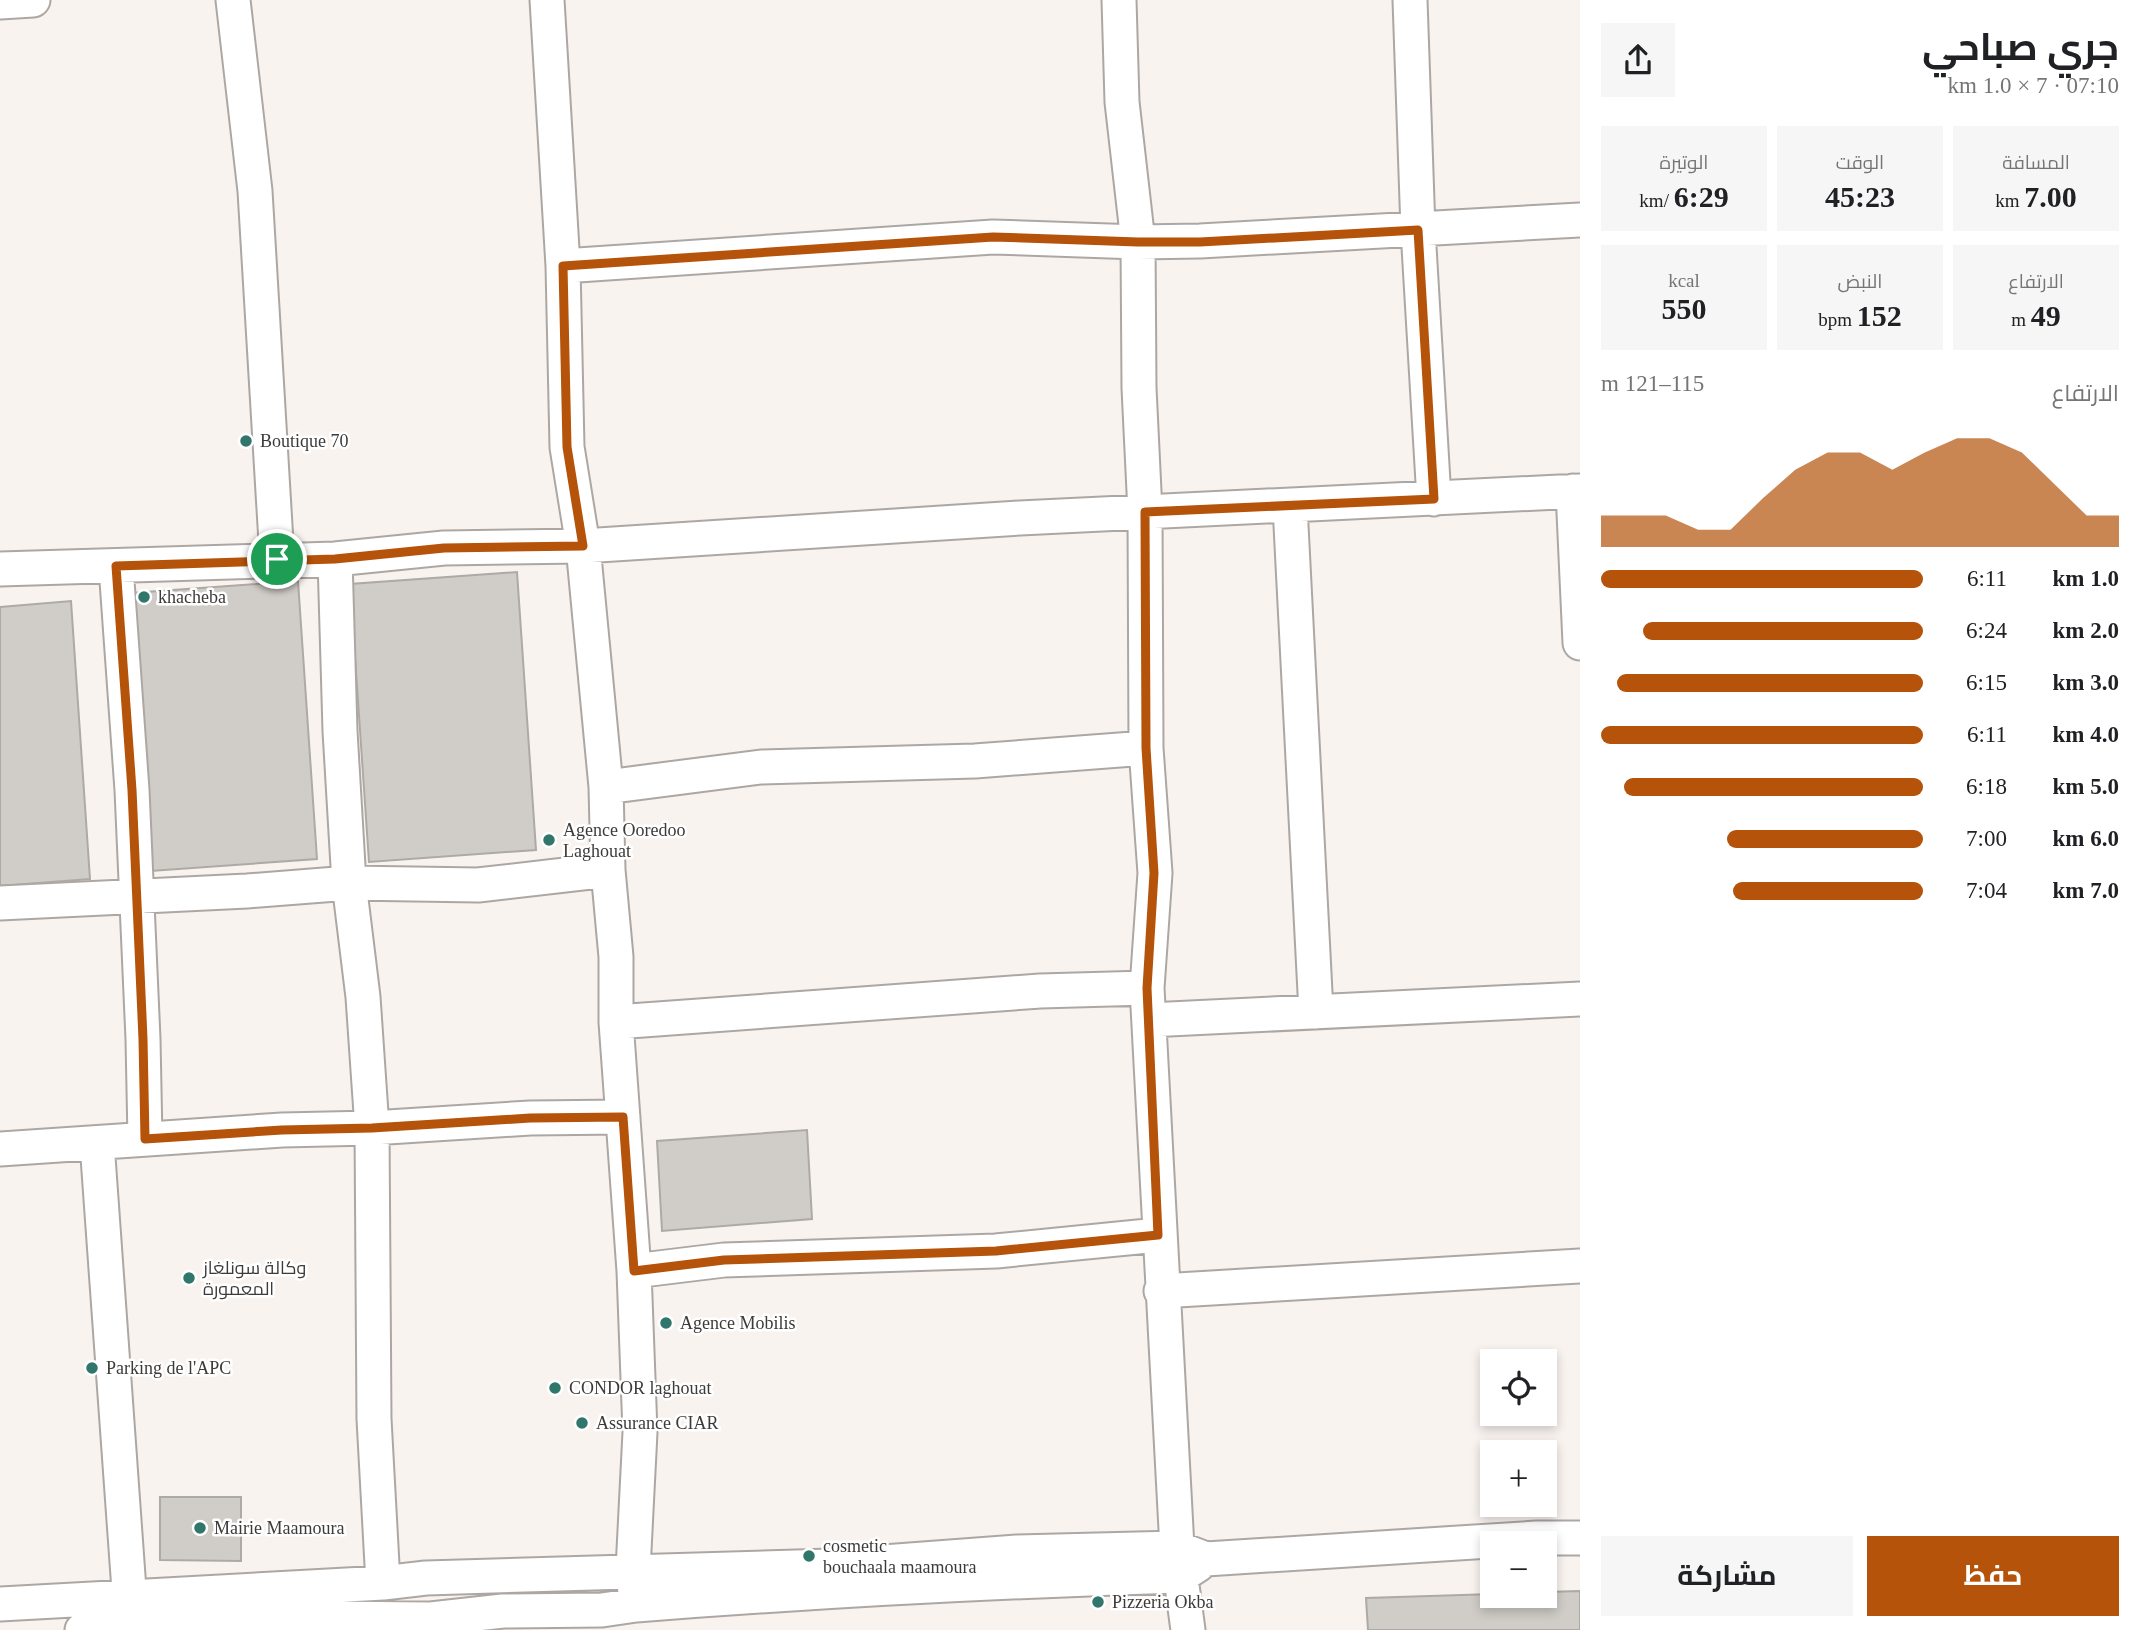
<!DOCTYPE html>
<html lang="ar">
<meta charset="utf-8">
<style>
body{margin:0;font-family:"Times New Roman",Cairo,serif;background:#f6f6f6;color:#202124;direction:rtl;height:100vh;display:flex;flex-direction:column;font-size:26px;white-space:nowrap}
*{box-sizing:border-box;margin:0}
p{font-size:23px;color:#757577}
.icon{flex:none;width:38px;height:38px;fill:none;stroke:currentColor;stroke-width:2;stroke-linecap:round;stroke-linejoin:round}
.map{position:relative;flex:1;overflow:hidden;direction:ltr}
.sheet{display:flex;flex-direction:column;background:#fff;width:560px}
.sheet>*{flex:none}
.tools{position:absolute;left:1480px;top:1349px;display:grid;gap:14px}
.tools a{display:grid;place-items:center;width:77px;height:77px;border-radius:0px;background:#fff;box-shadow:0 4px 10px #0003;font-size:35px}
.pin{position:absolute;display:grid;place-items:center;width:60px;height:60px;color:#fff;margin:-30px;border:4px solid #fff;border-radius:50%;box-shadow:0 2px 7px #0007}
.round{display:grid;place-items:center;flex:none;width:74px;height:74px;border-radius:0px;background:#f6f6f6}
.head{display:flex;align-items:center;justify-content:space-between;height:119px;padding:0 21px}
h1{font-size:38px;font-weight:700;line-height:52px}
.figures{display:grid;grid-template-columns:repeat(3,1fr);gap:10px;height:119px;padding:7px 21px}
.figures div{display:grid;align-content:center;border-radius:0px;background:#f6f6f6;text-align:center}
.figures b{font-size:30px;font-weight:700}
.figures small{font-size:19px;font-weight:400}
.figures p{font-size:19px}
.chart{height:196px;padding:14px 21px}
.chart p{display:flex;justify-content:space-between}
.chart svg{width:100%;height:126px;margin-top:7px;fill:#b45309;opacity:.7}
.cta{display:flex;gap:14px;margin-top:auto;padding:14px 21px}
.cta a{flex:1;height:80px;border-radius:0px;background:#b45309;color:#fff;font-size:28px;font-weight:700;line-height:80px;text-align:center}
.cta a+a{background:#f6f6f6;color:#202124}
ul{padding:0 21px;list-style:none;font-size:23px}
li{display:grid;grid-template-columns:112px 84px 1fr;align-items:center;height:52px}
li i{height:18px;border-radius:9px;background:#b45309}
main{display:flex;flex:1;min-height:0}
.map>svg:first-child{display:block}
.building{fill:#d0ccc8;stroke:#adaaa5;stroke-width:2}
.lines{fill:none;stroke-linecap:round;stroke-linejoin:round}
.street-casing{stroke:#ada7a4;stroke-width:37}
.street{stroke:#fff;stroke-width:33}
.route-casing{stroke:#fff;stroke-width:14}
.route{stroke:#b45309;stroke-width:9}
.poi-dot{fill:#31766a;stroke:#fff;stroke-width:2.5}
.labels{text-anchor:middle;stroke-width:5;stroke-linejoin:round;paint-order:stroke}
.poi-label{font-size:18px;fill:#3d3b3a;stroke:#fff;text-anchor:start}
</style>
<main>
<section class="sheet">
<div class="head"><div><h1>جري صباحي</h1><p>07:10 · 7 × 1.0 km</p></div><a class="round"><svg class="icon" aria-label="share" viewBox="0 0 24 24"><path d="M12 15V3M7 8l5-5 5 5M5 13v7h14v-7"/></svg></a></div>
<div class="figures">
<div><p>المسافة</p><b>7.00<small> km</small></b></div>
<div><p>الوقت</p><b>45:23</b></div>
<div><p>الوتيرة</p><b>6:29<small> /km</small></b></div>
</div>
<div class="figures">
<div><p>الارتفاع</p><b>49<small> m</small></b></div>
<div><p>النبض</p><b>152<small> bpm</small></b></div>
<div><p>kcal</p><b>550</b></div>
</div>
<div class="chart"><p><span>الارتفاع</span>115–121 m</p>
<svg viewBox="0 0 160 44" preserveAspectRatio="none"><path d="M0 44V33L10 33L20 33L30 38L40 38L50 27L60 17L70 11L80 11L90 17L100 11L110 6L120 6L130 11L140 22L150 33L160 33V44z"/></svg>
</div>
<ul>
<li><b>1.0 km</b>6:11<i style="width:100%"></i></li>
<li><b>2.0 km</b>6:24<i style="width:87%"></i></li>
<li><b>3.0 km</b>6:15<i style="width:95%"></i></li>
<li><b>4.0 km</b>6:11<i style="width:100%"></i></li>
<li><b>5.0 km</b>6:18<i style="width:93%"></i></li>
<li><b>6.0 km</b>7:00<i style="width:61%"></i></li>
<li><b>7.0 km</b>7:04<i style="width:59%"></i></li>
</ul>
<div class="cta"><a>حفظ</a><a>مشاركة</a></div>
</section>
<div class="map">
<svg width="1580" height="1630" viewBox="0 0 1580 1630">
<rect width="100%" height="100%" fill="#f9f3f0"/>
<!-- building -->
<path class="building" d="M517 572 536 850 369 862 350 584Z
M298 581 317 859 151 871 132 593Z
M71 601 90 879 0 886V607Z
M807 1130 812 1219 662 1231 657 1141Z
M160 1497H241V1561L160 1560Z
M1580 1591V1630H1368L1366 1598 1493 1594V1596H1545V1592Z"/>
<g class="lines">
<defs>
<path id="street" d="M233 0 255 191 277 559
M547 0 563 266 567 447 583 546 606 787 608 870 616 957V1022L634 1271 640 1432 633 1570 636 1605
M1119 0 1122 102 1138 242 1139 388 1145 512 1146 748 1155 873 1147 988 1177 1548 1188 1630
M1410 0 1418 230 1434 499
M0 2 33 0
M563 266 993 237 1138 242 1200 241 1580 220
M1573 491 1580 643
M1290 506 1316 1012
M335 559 340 731 349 883 363 997 372 1128 374 1419 383 1583
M116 567 132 790 143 1039 145 1139
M0 569 335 559 444 548 583 546 1020 518 1580 491
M606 787 761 767 975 761 1146 748
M0 903 247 891 349 883 478 885 608 870
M1149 1020 1580 999
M616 1022 1040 991 1147 988
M97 1143 131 1618
M0 1149 282 1130 372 1128 530 1118 623 1117
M634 1271 724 1260 996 1251 1158 1235
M1161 1291 1580 1266
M0 1604 383 1583 426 1578 830 1566 1017 1552 1177 1548 1206 1559 1537 1538H1580
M82 1630 322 1618 431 1619 503 1611 602 1610 636 1605C818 1591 999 1581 1181 1576L1198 1565"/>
</defs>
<!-- street casing -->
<use href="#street" class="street-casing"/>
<!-- street -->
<use href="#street" class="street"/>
</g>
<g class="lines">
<defs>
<path id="route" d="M1418 230 1434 499 1145 512 1146 748 1154 873 1147 988 1158 1235 996 1251 724 1260 634 1271 623 1117 530 1118 372 1128 282 1130 145 1139 143 1039 132 790 116 566 335 559 444 548 583 546 567 447 563 266 993 237 1138 242H1200Z"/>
</defs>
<!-- route casing -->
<use href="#route" class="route-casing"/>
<!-- route -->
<use href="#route" class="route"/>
</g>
<!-- markers -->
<g class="poi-dot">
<circle cx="246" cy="441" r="7"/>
<circle cx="144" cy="597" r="7"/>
<circle cx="549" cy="840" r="7"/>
<circle cx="189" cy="1278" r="7"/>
<circle cx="666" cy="1323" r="7"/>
<circle cx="92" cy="1368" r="7"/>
<circle cx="555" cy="1388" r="7"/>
<circle cx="582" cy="1423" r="7"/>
<circle cx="200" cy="1528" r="7"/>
<circle cx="809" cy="1556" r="7"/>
<circle cx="1098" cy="1602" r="7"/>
</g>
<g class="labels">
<!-- poi labels -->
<g class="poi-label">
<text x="260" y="447">Boutique 70</text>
<text x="158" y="603">khacheba</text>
<text x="563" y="836">Agence Ooredoo<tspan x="563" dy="21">Laghouat</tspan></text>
<text x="203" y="1274">وكالة سونلغاز<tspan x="203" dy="21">المعمورة</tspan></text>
<text x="680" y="1329">Agence Mobilis</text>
<text x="106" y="1374">Parking de l'APC</text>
<text x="569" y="1394">CONDOR laghouat</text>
<text x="596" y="1429">Assurance CIAR</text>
<text x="214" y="1534">Mairie Maamoura</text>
<text x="823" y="1552">cosmetic<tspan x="823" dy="21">bouchaala maamoura</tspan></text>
<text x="1112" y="1608">Pizzeria Okba</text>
</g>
</g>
</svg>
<div class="tools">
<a><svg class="icon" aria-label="locate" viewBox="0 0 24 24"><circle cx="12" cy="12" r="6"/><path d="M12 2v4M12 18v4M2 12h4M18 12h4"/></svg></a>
<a>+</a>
<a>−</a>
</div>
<div class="pin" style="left:277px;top:559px;background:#1e9e55"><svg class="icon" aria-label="arrive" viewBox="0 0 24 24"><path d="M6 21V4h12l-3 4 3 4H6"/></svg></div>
</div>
</main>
